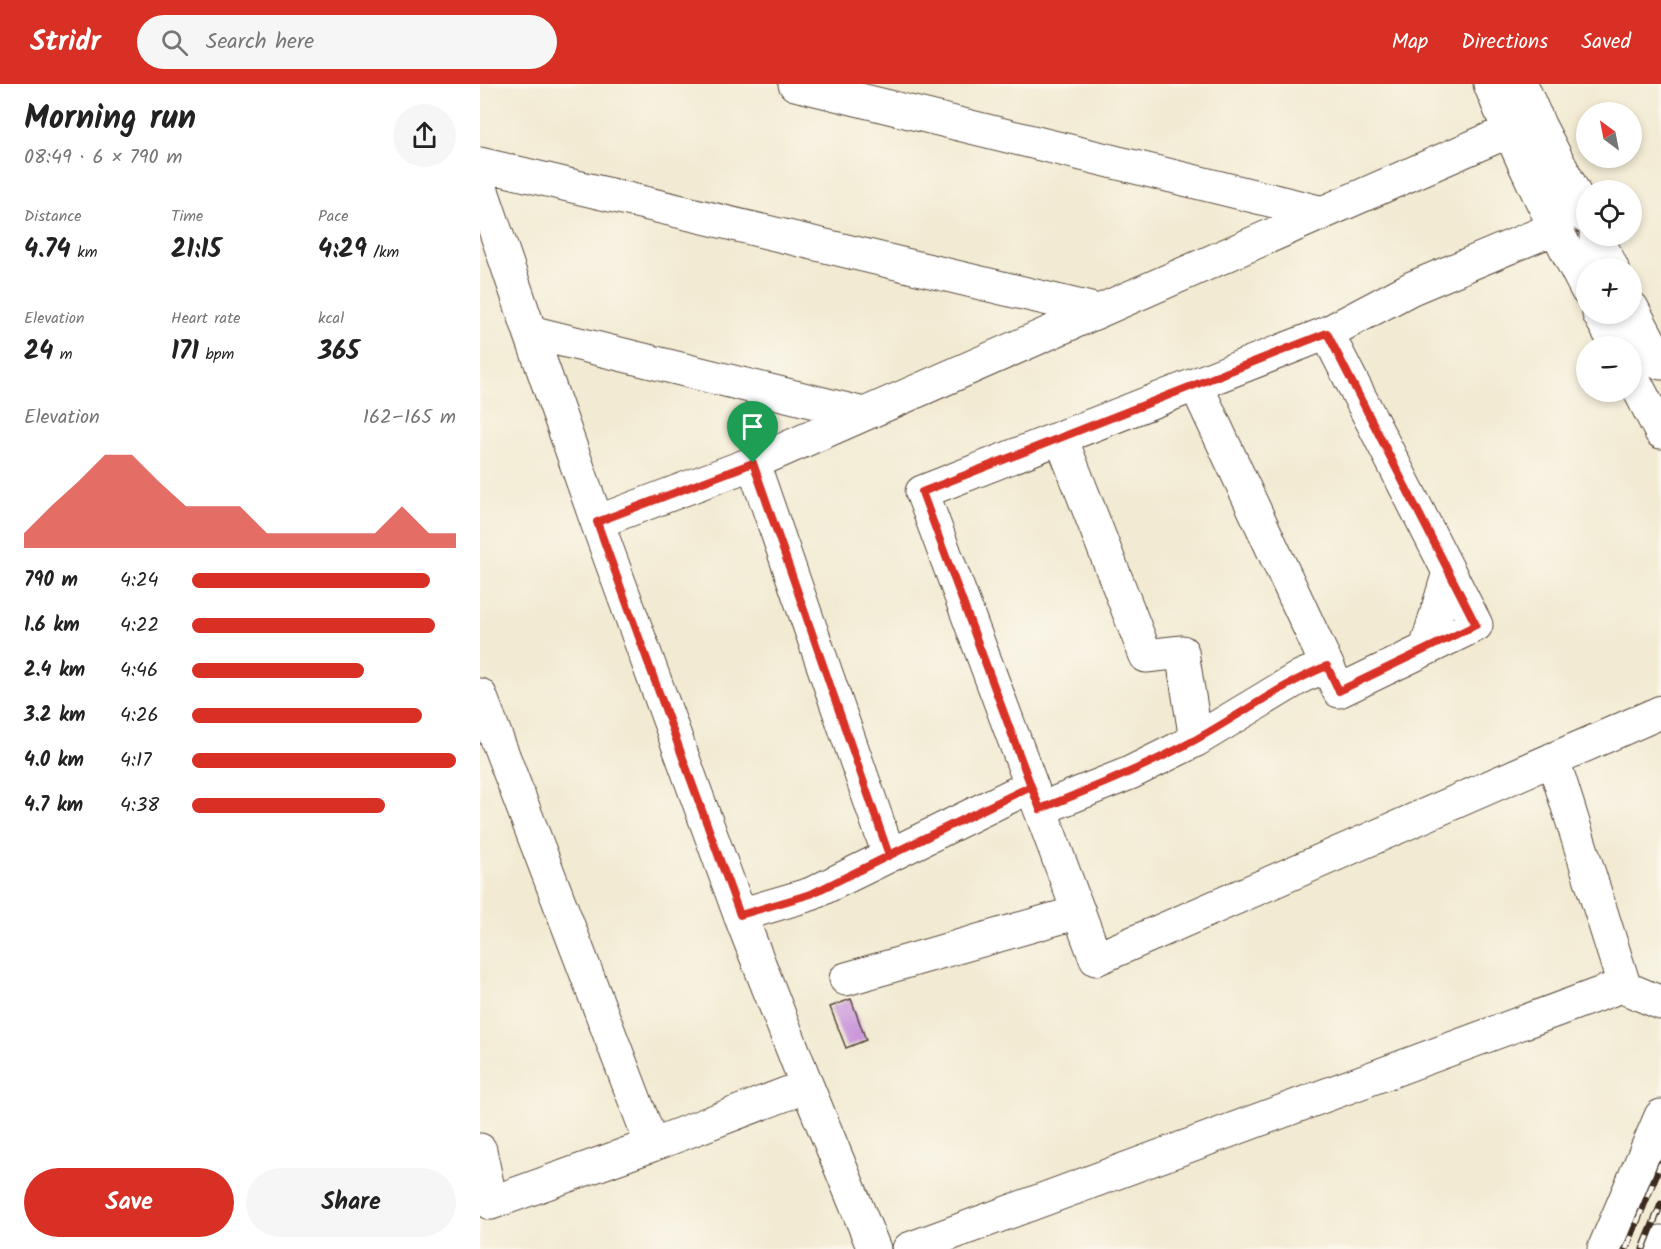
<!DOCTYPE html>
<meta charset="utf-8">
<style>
body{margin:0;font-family:Kalam,sans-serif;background:#f6f6f6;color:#222;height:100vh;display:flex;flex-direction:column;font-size:22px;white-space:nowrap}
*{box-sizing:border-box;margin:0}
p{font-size:20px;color:#767676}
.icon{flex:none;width:33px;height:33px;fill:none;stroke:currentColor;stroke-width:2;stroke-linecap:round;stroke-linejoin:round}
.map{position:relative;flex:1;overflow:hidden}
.details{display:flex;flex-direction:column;background:#fff;width:480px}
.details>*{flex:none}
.needle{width:39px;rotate:328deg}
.tools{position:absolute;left:1096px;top:18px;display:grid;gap:12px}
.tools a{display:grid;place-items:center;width:66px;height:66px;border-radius:50%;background:#fff;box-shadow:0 3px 9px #0003;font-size:30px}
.pin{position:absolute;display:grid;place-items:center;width:51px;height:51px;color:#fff;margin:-62px -26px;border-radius:50% 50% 50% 0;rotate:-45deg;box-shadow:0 0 6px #0007}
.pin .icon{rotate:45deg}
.round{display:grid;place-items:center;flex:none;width:63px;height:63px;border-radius:32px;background:#f6f6f6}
.summary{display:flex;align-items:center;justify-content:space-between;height:102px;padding:0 24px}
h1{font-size:33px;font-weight:700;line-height:45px}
.metrics{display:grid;grid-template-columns:repeat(3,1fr);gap:9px;height:102px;padding:6px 24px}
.metrics div{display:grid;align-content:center}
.metrics b{font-size:26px;font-weight:700}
.metrics small{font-size:16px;font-weight:400}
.metrics p{font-size:16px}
.chart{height:168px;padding:12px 24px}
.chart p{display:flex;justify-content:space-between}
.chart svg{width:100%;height:108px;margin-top:6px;fill:#d93025;opacity:.7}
.cta{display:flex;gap:12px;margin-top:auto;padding:12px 24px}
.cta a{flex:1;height:69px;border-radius:36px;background:#d93025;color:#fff;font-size:24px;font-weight:700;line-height:69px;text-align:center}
.cta a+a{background:#f6f6f6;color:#222}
ul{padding:0 24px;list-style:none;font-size:20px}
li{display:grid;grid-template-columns:96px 72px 1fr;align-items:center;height:45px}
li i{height:15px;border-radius:8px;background:#d93025}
header{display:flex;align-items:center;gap:36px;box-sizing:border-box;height:84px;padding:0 30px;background:#d93025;color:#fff}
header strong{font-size:28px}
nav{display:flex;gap:33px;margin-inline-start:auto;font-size:21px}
.search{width:420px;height:54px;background:#f6f6f6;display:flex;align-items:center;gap:15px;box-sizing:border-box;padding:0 21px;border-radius:33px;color:#767676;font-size:22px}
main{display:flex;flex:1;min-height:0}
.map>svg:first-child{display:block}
.building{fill:#ca97da}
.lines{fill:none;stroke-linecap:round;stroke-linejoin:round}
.minor-casing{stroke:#564739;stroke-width:35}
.major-casing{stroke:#564739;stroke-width:35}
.minor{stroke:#fff;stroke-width:33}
.major{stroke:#fff;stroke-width:33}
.rail-casing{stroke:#3b2a1e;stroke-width:7}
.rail{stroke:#fbf7ec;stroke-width:4.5;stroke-dasharray:14;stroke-linecap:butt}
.route-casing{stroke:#fff;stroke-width:12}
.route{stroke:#d93025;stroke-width:8}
</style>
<header>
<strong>Stridr</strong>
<div class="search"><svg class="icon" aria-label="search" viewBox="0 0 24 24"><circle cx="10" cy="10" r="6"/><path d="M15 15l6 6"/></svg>Search here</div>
<nav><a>Map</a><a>Directions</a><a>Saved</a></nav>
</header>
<main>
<section class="details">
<div class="summary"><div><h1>Morning run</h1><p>08:49 · 6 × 790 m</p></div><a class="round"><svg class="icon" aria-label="share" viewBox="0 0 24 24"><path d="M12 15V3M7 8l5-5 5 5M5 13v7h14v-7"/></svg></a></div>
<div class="metrics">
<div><p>Distance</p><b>4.74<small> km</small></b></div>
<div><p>Time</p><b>21:15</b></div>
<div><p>Pace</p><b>4:29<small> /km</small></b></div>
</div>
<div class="metrics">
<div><p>Elevation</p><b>24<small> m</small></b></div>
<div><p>Heart rate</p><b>171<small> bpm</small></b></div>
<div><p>kcal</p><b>365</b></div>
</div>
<div class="chart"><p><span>Elevation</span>162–165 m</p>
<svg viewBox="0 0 160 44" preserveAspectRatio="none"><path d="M0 44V38L10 27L20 17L30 6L40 6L50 17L60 27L70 27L80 27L90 38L100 38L110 38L120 38L130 38L140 27L150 38L160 38V44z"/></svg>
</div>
<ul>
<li><b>790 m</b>4:24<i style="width:90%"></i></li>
<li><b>1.6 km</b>4:22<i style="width:92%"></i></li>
<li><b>2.4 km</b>4:46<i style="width:65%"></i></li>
<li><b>3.2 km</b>4:26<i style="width:87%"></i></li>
<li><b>4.0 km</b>4:17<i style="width:100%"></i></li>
<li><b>4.7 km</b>4:38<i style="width:73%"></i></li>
</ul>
<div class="cta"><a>Save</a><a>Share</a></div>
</section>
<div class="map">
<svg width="1181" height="1165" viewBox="0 0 1181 1165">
<rect width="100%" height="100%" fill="#fbf7ec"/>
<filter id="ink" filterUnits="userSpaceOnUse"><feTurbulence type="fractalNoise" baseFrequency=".0167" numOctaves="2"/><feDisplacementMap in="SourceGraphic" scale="12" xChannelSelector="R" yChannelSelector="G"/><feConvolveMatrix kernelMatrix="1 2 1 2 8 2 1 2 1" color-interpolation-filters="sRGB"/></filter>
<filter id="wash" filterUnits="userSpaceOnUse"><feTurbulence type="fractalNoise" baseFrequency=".008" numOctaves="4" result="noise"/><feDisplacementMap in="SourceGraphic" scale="24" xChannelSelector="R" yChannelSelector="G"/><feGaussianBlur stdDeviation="1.35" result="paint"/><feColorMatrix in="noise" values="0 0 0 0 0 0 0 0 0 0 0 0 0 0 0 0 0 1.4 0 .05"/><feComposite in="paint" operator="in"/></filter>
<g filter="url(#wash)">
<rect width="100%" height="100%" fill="#f2ead2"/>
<g id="blocks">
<!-- building -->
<path class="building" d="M371 915 386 956 366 964 350 923Z"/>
</g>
</g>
<g filter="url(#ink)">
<use href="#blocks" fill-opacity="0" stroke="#564739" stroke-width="1.5"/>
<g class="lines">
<defs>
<path id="minor" d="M315 0 843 129
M1010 0C1038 71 1072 138 1107 206
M1041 0 1059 41 1107 134
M0 80 619 227
M0 101 50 248 117 438
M1116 152 1132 184
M1152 224 1181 279
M1119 230 1137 262
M50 248 384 330
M847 249 932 204 1075 144
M1152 292 1181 348
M716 301 859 607 996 541 847 249 442 408 616 875 1181 628
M273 379 409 771
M946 565 969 488
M0 611 172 1061 327 1002
M716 656 822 592 847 582
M1073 675 1144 901 1150 906 1181 919
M560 725 650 689 716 656 702 568 666 572 581 354
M260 831 331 810 551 702
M366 895 599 828
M0 1066 11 1119 172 1061
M394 1165 327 1002 260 831 117 438 273 379 1029 47 1056 33
M429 1165 1144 901"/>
<path id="major" d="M1124 1165 1181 1032
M1178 1165 1181 1158"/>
</defs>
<!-- minor casing -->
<use href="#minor" class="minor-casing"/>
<!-- major casing -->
<use href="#major" class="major-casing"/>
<!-- minor -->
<use href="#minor" class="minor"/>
<!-- major -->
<use href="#major" class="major"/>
<defs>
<path id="rail" d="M1146 1165 1181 1079
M1163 1165 1181 1120"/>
</defs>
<!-- rail casing -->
<use href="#rail" class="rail-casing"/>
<!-- rail -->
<use href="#rail" class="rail"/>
</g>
</g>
<g class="lines" filter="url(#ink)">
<defs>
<path id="route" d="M273 379 409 771 551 702 560 725C613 704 665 683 715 656 759 632 800 601 847 582L859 607 996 541 847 249 442 408 551 702 331 810 260 831 117 438 273 379"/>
</defs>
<!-- route casing -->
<use href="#route" class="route-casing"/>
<!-- route -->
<use href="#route" class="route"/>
</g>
</svg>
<div class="tools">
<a><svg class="needle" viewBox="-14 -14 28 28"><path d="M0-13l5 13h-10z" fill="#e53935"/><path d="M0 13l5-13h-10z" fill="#767676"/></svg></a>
<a><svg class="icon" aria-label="locate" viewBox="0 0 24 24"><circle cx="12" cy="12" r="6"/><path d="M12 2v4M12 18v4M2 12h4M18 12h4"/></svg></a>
<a>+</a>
<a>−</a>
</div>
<div class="pin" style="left:273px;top:379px;background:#1e9e55"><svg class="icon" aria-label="arrive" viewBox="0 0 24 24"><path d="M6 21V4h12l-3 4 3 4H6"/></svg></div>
</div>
</main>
